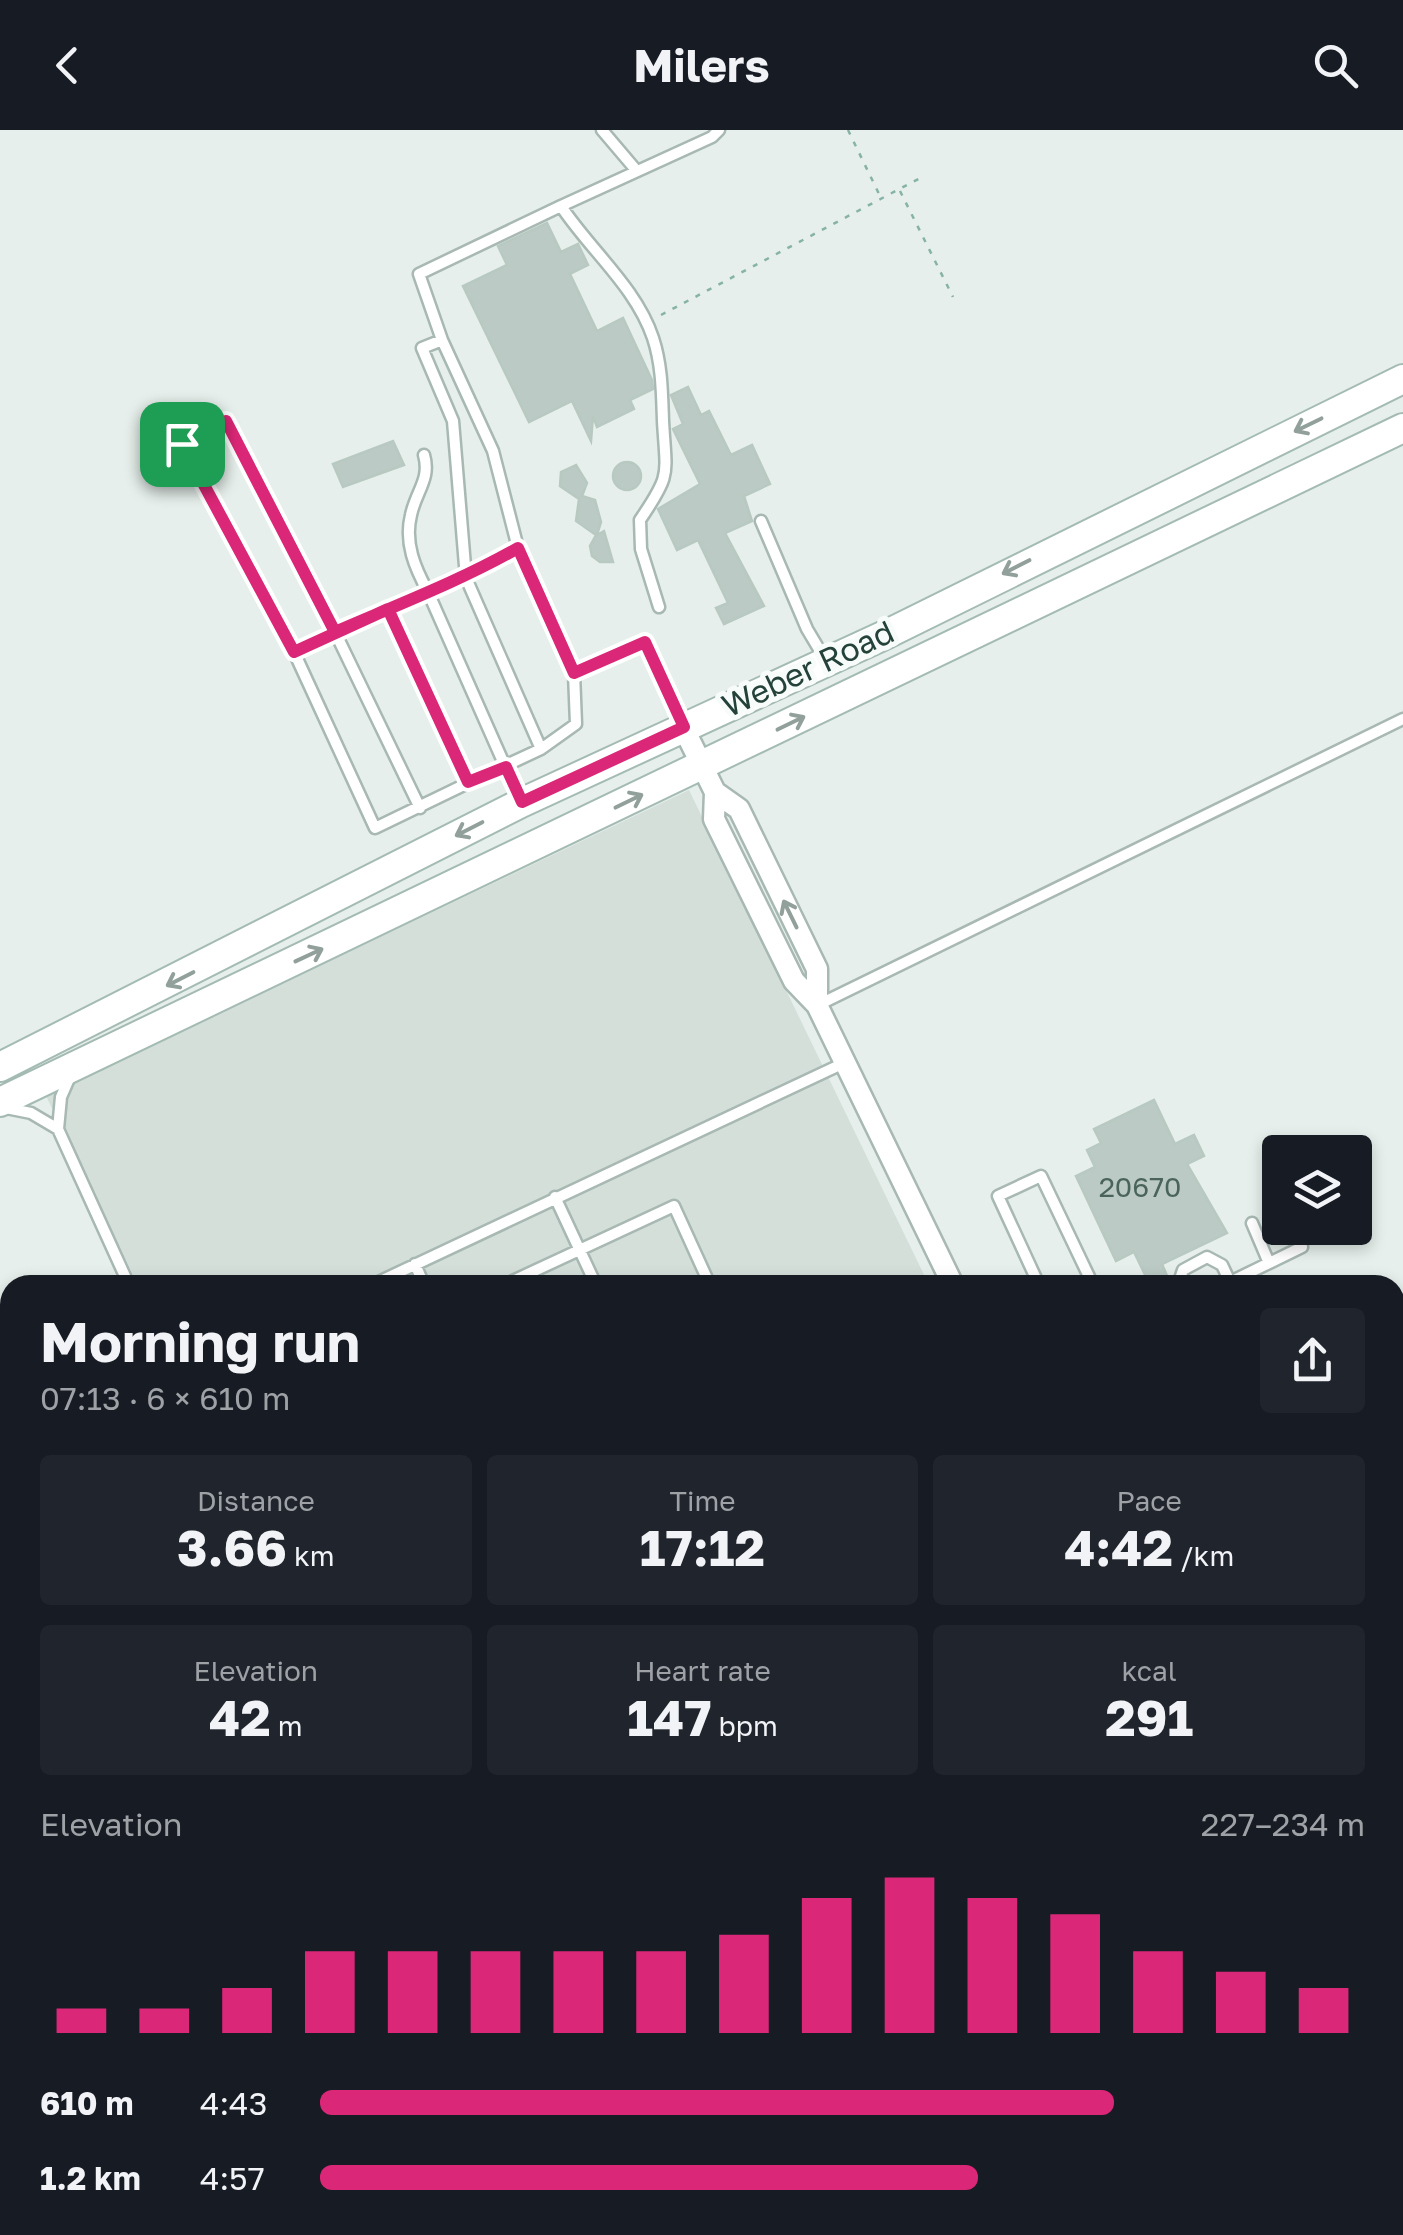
<!DOCTYPE html>
<meta charset="utf-8">
<style>
body{margin:0;font-family:"Golos Text",sans-serif;background:#20242c;color:#f1f3f6;height:100vh;display:flex;flex-direction:column;font-size:38px;white-space:nowrap}
*{box-sizing:border-box;margin:0}
p{font-size:32px;color:#9ea1a6}
.icon{flex:none;width:55px;height:55px;fill:none;stroke:currentColor;stroke-width:2;stroke-linecap:round;stroke-linejoin:round}
.map{position:relative;flex:1;overflow:hidden}
.details{position:absolute;left:0px;top:1145px;width:1405px;height:960px;display:flex;flex-direction:column;background:#171b24;border-radius:30px 30px 0 0;box-shadow:0 5px 15px #0003}
.details>*{flex:none}
.buttons{position:absolute;left:1262px;top:1005px;display:grid;gap:20px}
.buttons a{display:grid;place-items:center;width:110px;height:110px;border-radius:10px;background:#171b24;box-shadow:0 5px 15px #0003;font-size:50px}
.pin{position:absolute;display:grid;place-items:center;width:85px;height:85px;color:#fff;margin:-42px;border-radius:20px;box-shadow:0 5px 15px #0006}
.round{display:grid;place-items:center;flex:none;width:105px;height:105px;border-radius:10px;background:#20242c}
.overview{display:flex;align-items:center;justify-content:space-between;height:170px;padding:0 40px}
h1{font-size:55px;font-weight:700;line-height:75px}
.metrics{display:grid;grid-template-columns:repeat(3,1fr);gap:15px;height:170px;padding:10px 40px}
.metrics div{display:grid;align-content:center;border-radius:10px;background:#20242c;text-align:center}
.metrics b{font-size:50px;font-weight:700}
.metrics small{font-size:28px;font-weight:400}
.metrics p{font-size:28px}
.chart{height:280px;padding:20px 40px}
.chart p{display:flex;justify-content:space-between}
.chart svg{width:100%;height:180px;margin-top:10px;stroke:#db2777;stroke-width:6}
ul{padding:0 40px;list-style:none;font-size:32px}
li{display:grid;grid-template-columns:160px 120px 1fr;align-items:center;height:75px}
li i{height:25px;border-radius:12px;background:#db2777}
header{display:flex;justify-content:space-between;align-items:center;height:130px;padding:0 40px;background:#171b24;font-size:45px;font-weight:700}
.map>svg:first-child{display:block}
.built{fill:#d4dfda}
.water{fill:#8ec9d4}
.building{fill:#bbcac4;stroke:#b8c9c2;stroke-width:2.5}
.lines{fill:none;stroke-linecap:round;stroke-linejoin:round}
.lane-casing{stroke:#a8b8b2;stroke-width:15}
.street-casing{stroke:#a8b8b2;stroke-width:25}
.secondary-casing{stroke:#a4bbb3;stroke-width:32}
.path{stroke:#86b3a5;stroke-width:2.5;stroke-dasharray:5 8;stroke-linecap:butt}
.lane{stroke:#fff;stroke-width:10}
.street{stroke:#fff;stroke-width:20}
.secondary{stroke:#fff;stroke-width:28}
.oneway{stroke:#92a09c}
.route-casing{stroke:#fff;stroke-width:20}
.route{stroke:#db2777;stroke-width:12}
.labels{text-anchor:middle;stroke-width:10;stroke-linejoin:round;paint-order:stroke}
.number-label{font-size:28px;fill:#4a645c}
.street-label{font-size:32px;fill:#24423a;stroke:#f7fbf9}
</style>
<header><svg class="icon" aria-label="back" viewBox="0 0 24 24"><path d="M15 5l-7 7 7 7"/></svg>Milers<svg class="icon" aria-label="search" viewBox="0 0 24 24"><circle cx="10" cy="10" r="6"/><path d="M15 15l6 6"/></svg></header>
<div class="map">
<svg width="1403" height="2105" viewBox="0 0 1403 2105">
<rect width="100%" height="100%" fill="#e6efeb"/>
<!-- built -->
<path class="built" d="M689 660 929 1155H138L46 966Z
M0 1605 10 1626V2095H238L243 2105H0Z
M367 2095H597L602 2105H346Z"/>
<!-- water -->
<path class="water" d="M635 2095H983L988 2105H638Z"/>
<!-- building -->
<path class="building" d="M547 93 561 122 578 114 588 135 570 144 597 201 623 188 652 250 653 259 630 270 634 279 597 297 593 286 591 311 572 271 529 292 463 156 507 135 498 116Z
M688 257 701 285 709 281 731 325 752 315 770 354 744 366 752 391 725 403 764 476 724 494 716 478 728 473 698 410 677 420 658 379 700 354 673 299 683 294 671 265Z
M393 311 404 335 343 357 333 334Z
M613 346a14 14 0 1 1 28 0a14 14 0 1 1-28 0Z
M576 335 587 353 582 366 595 370 601 392 597 405 604 401 613 432H600L592 426 590 416 596 405 576 391 579 369 560 356 561 342Z
M1154 970 1175 1014 1194 1005 1204 1026 1187 1034 1227 1103 1162 1134 1168 1148 1150 1155 1134 1122 1116 1131 1076 1046 1095 1037 1087 1020 1101 1013 1094 999Z"/>
<g class="lines">
<defs>
<path id="lane" d="M602 0 636 40
M442 210 419 144 561 76
M761 391 807 499 826 531
M518 418 493 321 442 210 422 218 453 291 466 448 541 619
M659 477 641 419 640 390C672 343 666 346 663 291 662 263 662 235 653 208 636 157 590 120 561 76L712 7 719 0
M388 479 468 653 541 619 576 594 574 543 518 418 466 448 428 462C415 438 404 413 411 385 416 361 431 349 424 325
M294 522 182 314 226 291 335 502 294 522 375 698 468 653
M574 543 645 512 683 596
M420 678 335 502 428 462 520 670
M818 875 1403 589
M71 944 61 967 58 999 129 1155
M6 978 31 983 58 999
M555 1067 596 1155
M1252 1093 1269 1133
M415 1134 424 1155
M372 1155 844 933
M504 1155 674 1076 710 1155
M1039 1155 998 1066 1041 1046 1093 1155
M1178 1155 1183 1140 1207 1127 1222 1135 1230 1152
M1224 1155 1302 1117
M1395 1348 1403 1344
M1395 1437 1403 1453
M0 1546 10 1549
M1395 1649 1403 1646
M1395 1668 1403 1687
M0 1852 10 1847
M574 2095 578 2105
M230 2105 250 2095"/>
<path id="street" d="M683 597 715 662 739 679 817 839V875
M715 662 714 689 794 851 817 875 953 1155
M1395 1782 1403 1778
M330 2105 351 2095"/>
<path id="secondary" d="M0 937 521 673 887 504 1403 249
M0 972 1403 298
M0 1564 10 1585
M253 2095 258 2105"/>
</defs>
<!-- lane casing -->
<use href="#lane" class="lane-casing"/>
<!-- street casing -->
<use href="#street" class="street-casing"/>
<!-- secondary casing -->
<use href="#secondary" class="secondary-casing"/>
<!-- path -->
<path class="path" d="M848 0 880 66
M900 61 953 167
M661 185 924 46"/>
<!-- lane -->
<use href="#lane" class="lane"/>
<!-- street -->
<use href="#street" class="street"/>
<!-- secondary -->
<use href="#secondary" class="secondary"/>
</g>
<!-- one-way arrows -->
<defs><path id="oneway-shaft" d="M-6 0H5M1.5-3L5.5 0L1.5 3" fill="none" stroke-width="1.6" stroke-linecap="round" stroke-linejoin="round" transform="scale(2.5)"/></defs>
<g class="oneway">
<use href="#oneway-shaft" transform="translate(1308 295) rotate(154)"/>
<use href="#oneway-shaft" transform="translate(1016 437) rotate(153)"/>
<use href="#oneway-shaft" transform="translate(791 593) rotate(-26)"/>
<use href="#oneway-shaft" transform="translate(629 671) rotate(-26)"/>
<use href="#oneway-shaft" transform="translate(469 699) rotate(153)"/>
<use href="#oneway-shaft" transform="translate(790 784) rotate(-116)"/>
<use href="#oneway-shaft" transform="translate(309 825) rotate(-25)"/>
<use href="#oneway-shaft" transform="translate(180 849) rotate(153)"/>
</g>
<g class="lines">
<defs>
<path id="route" d="M182 314 294 522 388 479 468 652 506 637 522 672 684 597 645 512 574 543 518 418C460 451 397 475 335 502L226 291 182 314"/>
</defs>
<!-- route casing -->
<use href="#route" class="route-casing"/>
<!-- route -->
<use href="#route" class="route"/>
</g>
<g class="labels">
<!-- number labels -->
<g class="number-label">
<text x="1140" y="1067">20670</text>
</g>
<!-- street labels -->
<g class="street-label">
<text transform="translate(808 539) rotate(-25)" y="11">Weber Road</text>
</g>
</g>
</svg>
<div class="buttons">
<a><svg class="icon" aria-label="layers" viewBox="0 0 24 24"><path d="M12 4l9 5-9 5-9-5zM3 14l9 5 9-5"/></svg></a>
</div>
<div class="pin" style="left:182px;top:314px;background:#1e9e55"><svg class="icon" aria-label="arrive" viewBox="0 0 24 24"><path d="M6 21V4h12l-3 4 3 4H6"/></svg></div>
<section class="details">
<div class="overview"><div><h1>Morning run</h1><p>07:13 · 6 × 610 m</p></div><a class="round"><svg class="icon" aria-label="share" viewBox="0 0 24 24"><path d="M12 15V3M7 8l5-5 5 5M5 13v7h14v-7"/></svg></a></div>
<div class="metrics">
<div><p>Distance</p><b>3.66<small> km</small></b></div>
<div><p>Time</p><b>17:12</b></div>
<div><p>Pace</p><b>4:42<small> /km</small></b></div>
</div>
<div class="metrics">
<div><p>Elevation</p><b>42<small> m</small></b></div>
<div><p>Heart rate</p><b>147<small> bpm</small></b></div>
<div><p>kcal</p><b>291</b></div>
</div>
<div class="chart"><p><span>Elevation</span>227–234 m</p>
<svg viewBox="0 0 160 44" preserveAspectRatio="none"><path d="M5 44V38M15 44V38M25 44V33M35 44V24M45 44V24M55 44V24M65 44V24M75 44V24M85 44V20M95 44V11M105 44V6M115 44V11M125 44V15M135 44V24M145 44V29M155 44V33"/></svg>
</div>
<ul>
<li><b>610 m</b>4:43<i style="width:76%"></i></li>
<li><b>1.2 km</b>4:57<i style="width:63%"></i></li>
</ul>
</section>
</div>
